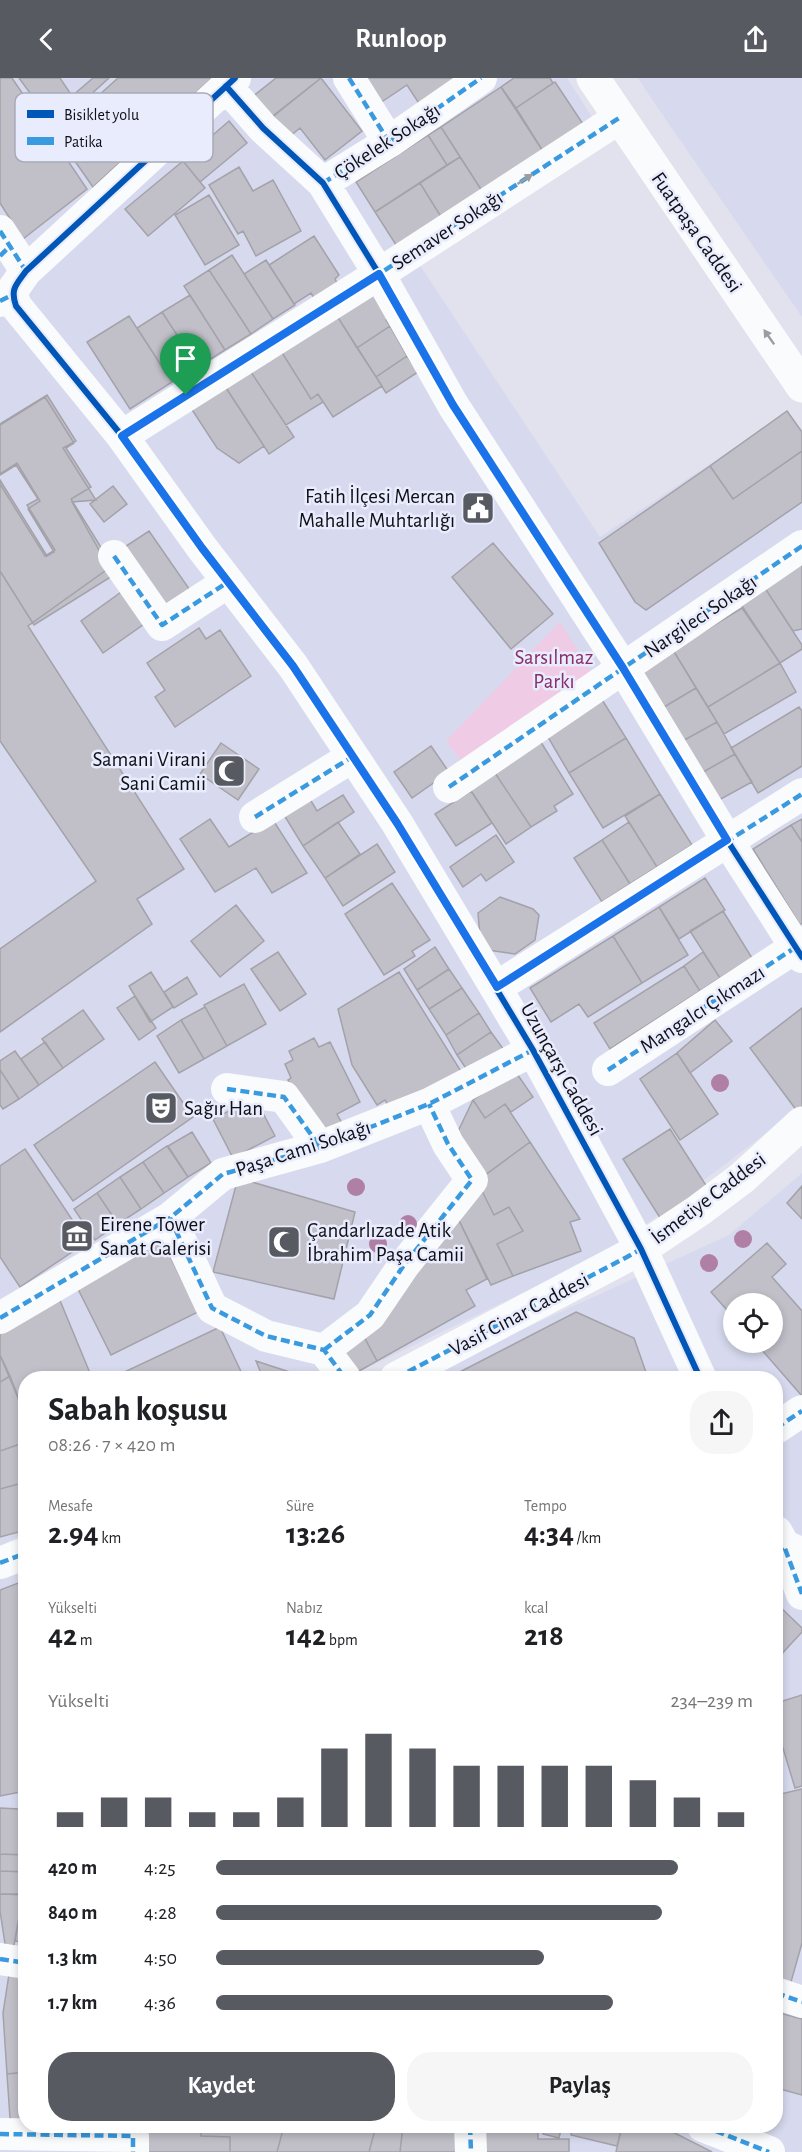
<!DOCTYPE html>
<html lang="tr">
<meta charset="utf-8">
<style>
body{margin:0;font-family:"Alegreya Sans",sans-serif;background:#f6f6f6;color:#202124;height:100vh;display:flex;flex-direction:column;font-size:22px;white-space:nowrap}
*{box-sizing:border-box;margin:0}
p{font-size:20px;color:#757577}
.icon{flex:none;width:33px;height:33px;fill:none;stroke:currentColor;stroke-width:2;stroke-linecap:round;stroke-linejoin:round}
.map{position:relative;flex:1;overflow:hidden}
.details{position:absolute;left:18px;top:1293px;width:765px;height:762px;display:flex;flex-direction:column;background:#fff;border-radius:24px;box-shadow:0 3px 9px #0003}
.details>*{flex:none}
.tools{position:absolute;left:723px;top:1215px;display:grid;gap:12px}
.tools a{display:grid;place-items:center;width:60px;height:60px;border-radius:50%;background:#fff;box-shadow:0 3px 9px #0003;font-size:30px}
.pin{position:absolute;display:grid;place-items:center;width:51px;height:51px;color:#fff;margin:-62px -26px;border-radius:50% 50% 50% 0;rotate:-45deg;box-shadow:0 0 6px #0007}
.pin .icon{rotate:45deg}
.round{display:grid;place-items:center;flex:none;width:63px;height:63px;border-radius:24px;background:#f6f6f6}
.summary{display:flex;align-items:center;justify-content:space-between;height:102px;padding:0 30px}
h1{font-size:33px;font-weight:600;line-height:45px}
.metrics{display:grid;grid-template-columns:repeat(3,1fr);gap:9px;height:102px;padding:6px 30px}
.metrics div{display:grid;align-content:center}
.metrics b{font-size:30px;font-weight:600}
.metrics small{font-size:16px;font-weight:400}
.metrics p{font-size:16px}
.chart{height:168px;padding:12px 30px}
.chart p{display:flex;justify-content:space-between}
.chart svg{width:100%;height:108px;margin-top:6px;stroke:#585a62;stroke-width:6}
.primary-button{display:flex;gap:12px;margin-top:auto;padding:12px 30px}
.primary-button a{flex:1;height:69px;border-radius:24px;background:#585a62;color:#fff;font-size:24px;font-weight:600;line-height:69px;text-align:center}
.primary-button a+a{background:#f6f6f6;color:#202124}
ul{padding:0 30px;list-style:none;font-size:20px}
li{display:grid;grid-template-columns:96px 72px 1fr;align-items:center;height:45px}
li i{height:15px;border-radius:8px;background:#585a62}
header{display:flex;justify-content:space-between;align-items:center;height:78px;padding:0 30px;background:#585a62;color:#fff;font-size:27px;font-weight:600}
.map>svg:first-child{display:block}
.built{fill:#d7daee;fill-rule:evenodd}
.green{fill:#efcbe5}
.building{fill:#c1bfc8;stroke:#a3a2a9;stroke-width:1.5}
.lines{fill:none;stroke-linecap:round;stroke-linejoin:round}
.street{stroke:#fafbfc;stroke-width:32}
.secondary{stroke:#fafbfc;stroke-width:33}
.quiet{stroke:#3a9adf;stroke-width:4.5;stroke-dasharray:9 4.5;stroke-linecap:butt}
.cycleway-casing{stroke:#e9ecfc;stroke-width:10}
.cycleway{stroke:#0057b8;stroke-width:6}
.tree{fill:#b07fa6}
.oneway{fill:#9c9da0}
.route-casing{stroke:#fff;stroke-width:12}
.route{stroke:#1a73e8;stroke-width:8}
.labels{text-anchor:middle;stroke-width:5;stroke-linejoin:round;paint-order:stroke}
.street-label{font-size:21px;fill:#0f1017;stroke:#e9ecfc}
.poi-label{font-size:21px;fill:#0f1017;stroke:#e9ecfc;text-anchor:start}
.park-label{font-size:21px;fill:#882e6b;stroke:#e9ecfc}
.key{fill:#e9ecfc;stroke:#a8aab7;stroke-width:1.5}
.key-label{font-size:16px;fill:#0f1017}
</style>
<header><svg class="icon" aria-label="back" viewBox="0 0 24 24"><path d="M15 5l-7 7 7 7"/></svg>Runloop<svg class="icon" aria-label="share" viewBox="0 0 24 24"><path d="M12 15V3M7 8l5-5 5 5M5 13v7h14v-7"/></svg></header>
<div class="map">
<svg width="802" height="2074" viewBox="0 0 802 2074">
<rect width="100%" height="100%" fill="#e1e2ed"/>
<!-- built -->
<path class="built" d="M0 0H567L606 61 419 186 600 459 788 334 802 356V1028L612 1172 346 1300H26L25 1455 0 1468Z
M638 0H802V239L651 20Z
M802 1095V2074H0V1491L25 1480 26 2048H776V1300H416L729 1157ZM734 1226H772V1264H734Z"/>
<!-- green -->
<path class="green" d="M560 544 594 599 462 684 446 663Z"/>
<!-- building -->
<path class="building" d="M0 0H12L87 111 23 161 0 125Z
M19 0H60L72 18 93 0H109L55 49Z
M118 0H212L93 109 56 56Z
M276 0H321L265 45 247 23Z
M321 0 362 53 325 82 300 50 289 59 273 38Z
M355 0H461L420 27 407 7 374 29Z
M514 0H550L553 5 516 30 501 9Z
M555 4 587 52 546 78 516 30Z
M501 9 546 78 484 116 441 49Z
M229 43 247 65 200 104 183 83Z
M441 49 460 79 447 87 428 57Z
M428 57 447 87 375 134 356 104Z
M460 79 484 116 443 142 420 105Z
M183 83 205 110 148 158 125 131Z
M239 89 253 113 273 102 301 153 256 178 243 153 238 156 209 107Z
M420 105 443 142 398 170 375 134Z
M209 117 239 167 205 187 175 137Z
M314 158 339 197 335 201 337 205 314 220 311 215 294 226 269 187Z
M232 177 273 241 251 256 209 192Z
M266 182 295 227 273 241 244 196Z
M209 192 251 256 225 272 184 208Z
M373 214 390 240 386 242 390 248 357 270 337 238Z
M190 217 225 272 198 289 162 234Z
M162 234 198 289 172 304 137 250Z
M129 238 172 304 130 331 87 264Z
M337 238 382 308 333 339 318 316 311 321 281 273Z
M390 248 407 278 376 299 357 270Z
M281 273 311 321 318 316 323 324 286 347 251 294Z
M407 278 418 294 386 315 376 299Z
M251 294 294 359 269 376 226 310Z
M221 302 264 368 239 385 217 370 187 324Z
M47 317 76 363 63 370 96 422 72 424 109 490 28 548 184 791 137 821 152 846 0 954V871L96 803 0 663V406L45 478 55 472 27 427 38 421 16 387 0 397V346Z
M45 319 74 365 66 370 91 409 71 421 117 495 34 547 0 493V402L47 478 54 474 28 431 40 423 17 385 0 396V347Z
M787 333 802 354V373L733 421 710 388Z
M802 373V424L646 532 635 524 599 465 710 388 733 421Z
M113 408 127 426 104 444 90 426Z
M149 453 192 515 160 537 117 474Z
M493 465 553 536 511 571 452 499Z
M802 478V551L793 553 761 504Z
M761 504 802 567V571L780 585 736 519Z
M124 512 147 544 103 575 81 543Z
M742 530 780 585 708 629 673 572Z
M199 550 206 561 220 552 251 598 175 649 155 619 165 612 147 585Z
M673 572 696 610 659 632 636 595Z
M780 585 796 614 724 656 708 629Z
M696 610 717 644 679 665 659 632Z
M601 620 626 660 569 695 545 654Z
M799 629 802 633V688L758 715 731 670Z
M717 644 735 676 698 697 679 665Z
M626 660 660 716 603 750 569 695Z
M539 661 573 716 554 728 557 733 531 749 493 692Z
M221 665 259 691 238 722 200 696Z
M431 668 449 694 412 720 394 694Z
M735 676 752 704 719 722 703 694Z
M493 692 531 749 506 766 468 708Z
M471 713 492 745 456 768 435 736Z
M660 716 692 767 657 789 625 738Z
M343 717 354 734 303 768 284 737 310 721 317 733Z
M210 741 229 769 273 742 307 795 272 815 256 790 215 814 180 761Z
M802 741V764L791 747Z
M338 744 360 776 325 800 303 768Z
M629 744 657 789 630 806 602 762Z
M791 747 802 764V845L800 847 753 771Z
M496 757 514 784 486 803 481 796 463 809 450 789Z
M602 762 630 806 602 824 574 780Z
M377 766 395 794 343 828 325 800Z
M705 800 725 832 679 861 659 829Z
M392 805 430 862 412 873 415 878 384 897 345 836Z
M500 819 533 831 539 837 535 862 515 876 481 871 478 835Z
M236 827 264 863 220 899 191 863Z
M659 829 688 877 642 905 613 858Z
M723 833 752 880 720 900 690 853Z
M613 858 642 905 588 939 579 926 551 944 530 910Z
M435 869 449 891 417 912 404 891Z
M278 874 306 916 280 933 251 891Z
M703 874 720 900 700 913 684 888Z
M684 888 700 913 610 971 594 945Z
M449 891 462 910 429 931 417 912Z
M151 894 173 929 150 944 129 908Z
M399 894 462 995 394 1036 385 1022 377 1027 352 987 338 931Z
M187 899 197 916 174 930 164 914Z
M244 906 266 946 227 968 204 927Z
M462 910 479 935 446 957 429 931Z
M135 918 156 950 139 962 117 930Z
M205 929 227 968 204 981 181 942Z
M802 930V1035L800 1037 750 970Z
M83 932 104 961 63 990 42 961Z
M479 935 491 954 457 977 446 957Z
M181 942 204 981 179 995 157 958Z
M715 942 732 963 690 995 677 975Z
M491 954 504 972 469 995 457 977Z
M314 960 319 969 330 964 360 1024 337 1036 343 1047 317 1060 288 1002 291 1000 285 986 293 982 289 973Z
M45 964 63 990 39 1007 21 981Z
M15 973 39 1007 19 1021 0 992V983Z
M677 975 718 1036 680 1062 640 1001Z
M155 984 193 1039 73 1123 34 1067Z
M0 992 19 1021 3 1031 0 1027Z
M515 993 533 1019 511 1034 505 1026 485 1040 473 1022Z
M255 1020 275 1058 233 1080 213 1041Z
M473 1022 485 1040 505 1026 530 1064 477 1103 451 1068Z
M670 1051 709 1112 662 1143 623 1081Z
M192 1054 211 1085 188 1099 168 1068Z
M530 1064 580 1141 570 1144 581 1173 513 1198 497 1166 523 1153 509 1129 494 1137 477 1103Z
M167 1068 188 1099 164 1115 143 1084Z
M25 1071 87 1164 20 1209 0 1179V1088Z
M143 1084 164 1115 141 1131 120 1099Z
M120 1099 141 1131 118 1146 97 1115Z
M238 1100 355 1134 334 1221 213 1194Z
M477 1103 494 1137 509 1129 523 1153 497 1166 513 1198 491 1207 453 1130Z
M802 1108V1141L787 1125Z
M97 1115 118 1146 95 1162 74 1131Z
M453 1130 487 1201 466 1212 475 1228 377 1283 362 1255Z
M159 1156 198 1234 111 1277 72 1199Z
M767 1165 786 1186 772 1199 802 1233V1318L755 1264H772V1226H734V1240L711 1214Z
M59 1220 92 1300H26V1339L0 1277V1250Z
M576 1234 634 1260 648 1300H448Z
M220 1249 244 1300H122L120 1296Z
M362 1255 377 1283 354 1296 338 1271Z
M0 1277 10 1298 0 1304Z
M256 1283 308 1300H263Z
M10 1298 26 1339V1364L0 1373V1304Z
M26 1364V1404L0 1411V1373Z
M26 1404V1452L0 1459V1411Z
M26 1502V1713L0 1718V1512Z
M776 1525 802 1550V1554L776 1582Z
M802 1617V1708L795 1710 776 1647V1625Z
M802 1711V1865L789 1911 776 1905V1717Z
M0 1730 19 1731 26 1740V1777L0 1776Z
M0 1776 26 1777V1794L0 1793Z
M0 1793 26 1794V1817L0 1816Z
M0 1816H23L13 1873 6 1872 0 1833Z
M23 1816 26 1817V1865L15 1863Z
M10 1890 26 1893V1994L7 1996 3 1935Z
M776 1934 802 1941V2017L776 2010Z
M26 1994V2048L11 2055 7 1996Z
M154 2048H202L201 2058 230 2059V2074H138L139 2054H154Z
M202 2048H284L277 2074H230V2059L201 2058Z
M284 2048H376L369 2074H277Z
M376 2048H403L400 2074H369Z
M403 2048H459V2074H400Z
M517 2048H562L559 2060 543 2056 544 2049 540 2053 538 2051 520 2052Z
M573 2048H622L617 2068 571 2057Z
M622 2048H661L712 2074H616Z
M485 2052 538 2053V2061H569V2074H484Z"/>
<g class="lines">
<!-- street -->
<path class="street" d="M349 0 389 64
M226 8 263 50 323 105 379 196 453 327 623 590 727 762 802 879
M323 105 389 64 481 0
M0 153 26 193
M12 217 16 228 122 358 202 470 293 588 397 745 533 972 641 1171 396 1300
M0 223 12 217 14 210 26 193 235 0
M122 358 379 196 619 40
M114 478 162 547 228 504
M449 709 802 468
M255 739 352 679
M497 909 802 716
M608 992 796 869
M227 1011 284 1019 320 1069
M170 1140 212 1230 266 1258 324 1272 345 1300
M0 1240 170 1140 223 1096 320 1069 429 1026 533 972
M324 1272 370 1237 404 1187 472 1102 448 1066 429 1026
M776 1350 802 1333
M776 1475 784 1468 802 1516
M0 1485 26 1475
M0 1881 26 1885
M776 1915 802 1924
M470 2048 471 2074
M703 2048 769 2074
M0 2056 133 2058V2074"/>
<!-- secondary -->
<path class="secondary" d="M593 0 802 308
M700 1300 641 1171 698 1133 742 1100 802 1045
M776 1454 784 1468 802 1476"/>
<!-- quiet -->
<path class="quiet" d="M349 0 389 64
M323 105 389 64 481 0
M0 153 26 193
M0 178 10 168
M0 223 12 217 14 211
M122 358 379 196 619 40
M114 478 162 547 228 504
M449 709 802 468
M255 739 352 679
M497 909 802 716
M608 992 796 869
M227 1011 284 1019 320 1069
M170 1140 212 1230 266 1258 324 1272 345 1300
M0 1240 170 1140 223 1096 320 1069 429 1026 533 972
M324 1272 370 1237 404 1187 472 1102 448 1066 429 1026
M396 1300 627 1179 641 1171 639 1167
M776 1350 802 1333
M776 1475 784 1468 802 1516
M0 1485 26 1475
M0 1881 26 1885
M776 1915 802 1924
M470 2048 471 2074
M703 2048 769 2074
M0 2056 133 2058V2074"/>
<defs>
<path id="cycleway" d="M235 0 26 193C16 207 10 211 16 228L122 358 202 470 293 588 397 745 533 972 641 1171 700 1300
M226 8 263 50 323 105 379 196 453 327 623 590 727 762 802 879"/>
</defs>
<!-- cycleway casing -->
<use href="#cycleway" class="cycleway-casing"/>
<!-- cycleway -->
<use href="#cycleway" class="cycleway"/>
</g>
<!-- trees -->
<g class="tree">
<circle cx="720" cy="1005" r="9"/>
<circle cx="356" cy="1109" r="9"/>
<circle cx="408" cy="1146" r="9"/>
<circle cx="743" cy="1161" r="9"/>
<circle cx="378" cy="1166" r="9"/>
<circle cx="709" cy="1185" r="9"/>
</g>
<!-- one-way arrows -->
<defs><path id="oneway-solid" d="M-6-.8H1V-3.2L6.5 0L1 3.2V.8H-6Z" transform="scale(1.5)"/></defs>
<g class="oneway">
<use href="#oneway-solid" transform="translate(525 101) rotate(-33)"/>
<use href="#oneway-solid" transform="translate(769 259) rotate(-125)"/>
</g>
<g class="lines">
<defs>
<path id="route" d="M379 196 453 327 623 590 727 762 497 909 397 745 293 588 202 470 122 358Z"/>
</defs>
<!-- route casing -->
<use href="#route" class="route-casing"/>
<!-- route -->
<use href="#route" class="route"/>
</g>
<!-- icons -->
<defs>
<symbol id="civic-square" viewBox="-11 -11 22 22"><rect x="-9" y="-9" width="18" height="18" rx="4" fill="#585a62" stroke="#e9ecfc"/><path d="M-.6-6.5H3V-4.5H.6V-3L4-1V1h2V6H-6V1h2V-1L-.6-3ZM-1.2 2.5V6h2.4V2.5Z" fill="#fff"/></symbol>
<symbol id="mosque-square" viewBox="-11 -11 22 22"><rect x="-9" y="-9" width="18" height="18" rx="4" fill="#585a62" stroke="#e9ecfc"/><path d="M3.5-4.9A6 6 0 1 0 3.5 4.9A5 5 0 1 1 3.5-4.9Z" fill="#fff"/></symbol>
<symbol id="theatre-square" viewBox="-11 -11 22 22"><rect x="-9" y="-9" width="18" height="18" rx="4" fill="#585a62" stroke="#e9ecfc"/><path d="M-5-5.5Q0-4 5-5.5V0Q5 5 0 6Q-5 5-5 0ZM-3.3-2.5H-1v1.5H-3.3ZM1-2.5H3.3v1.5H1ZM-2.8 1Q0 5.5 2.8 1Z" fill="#fff"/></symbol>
<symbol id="museum-square" viewBox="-11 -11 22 22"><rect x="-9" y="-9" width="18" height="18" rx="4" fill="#585a62" stroke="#e9ecfc"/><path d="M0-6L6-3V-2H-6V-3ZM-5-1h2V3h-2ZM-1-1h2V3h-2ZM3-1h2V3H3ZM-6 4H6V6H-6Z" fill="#fff"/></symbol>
</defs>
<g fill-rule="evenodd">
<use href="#civic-square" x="459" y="411" width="38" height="38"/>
<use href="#mosque-square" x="210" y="674" width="38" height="38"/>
<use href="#theatre-square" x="142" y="1011" width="38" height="38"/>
<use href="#museum-square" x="58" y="1139" width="38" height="38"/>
<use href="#mosque-square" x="265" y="1145" width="38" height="38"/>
</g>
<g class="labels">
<!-- street labels -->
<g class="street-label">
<text transform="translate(387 63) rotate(-33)" y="7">Çökelek Sokağı</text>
<text transform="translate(447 152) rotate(-33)" y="7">Semaver Sokağı</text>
<text transform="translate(697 154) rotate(55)" y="7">Fuatpaşa Caddesi</text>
<text transform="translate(700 538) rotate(-34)" y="7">Nargileci Sokağı</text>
<text transform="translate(702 931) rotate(-33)" y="7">Mangalcı Çıkmazı</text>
<text transform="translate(562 991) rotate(61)" y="7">Uzunçarşı Caddesi</text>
<text transform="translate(303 1070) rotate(-18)" y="7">Paşa Cami Sokağı</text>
<text transform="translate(708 1120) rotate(-37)" y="7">İsmetiye Caddesi</text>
<text transform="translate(519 1236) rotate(-28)" y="7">Vasif Cinar Caddesi</text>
</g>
<!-- poi labels -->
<g class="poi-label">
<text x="455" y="425" text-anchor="end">Fatih İlçesi Mercan<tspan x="455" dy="24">Mahalle Muhtarlığı</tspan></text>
<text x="206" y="688" text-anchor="end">Samani Virani<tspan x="206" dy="24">Sani Camii</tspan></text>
<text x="184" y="1037">Sağır Han</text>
<text x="100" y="1153">Eirene Tower<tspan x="100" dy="24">Sanat Galerisi</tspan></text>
<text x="307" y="1159">Çandarlızade Atik<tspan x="307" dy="24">İbrahim Paşa Camii</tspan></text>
</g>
<!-- park labels -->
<g class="park-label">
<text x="554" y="586">Sarsılmaz<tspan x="554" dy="24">Parkı</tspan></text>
</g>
</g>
<!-- legend -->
<rect x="15" y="15" width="198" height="69" rx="9" class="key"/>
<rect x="27" y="32" width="27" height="8" fill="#0057b8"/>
<rect x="27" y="59" width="27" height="8" fill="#3a9adf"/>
<g class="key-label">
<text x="64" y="42">Bisiklet yolu</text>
<text x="64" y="69">Patika</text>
</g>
</svg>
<div class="tools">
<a><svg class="icon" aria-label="locate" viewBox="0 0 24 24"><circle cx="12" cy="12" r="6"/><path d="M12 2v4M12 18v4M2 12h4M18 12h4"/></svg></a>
</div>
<div class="pin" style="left:186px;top:317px;background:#1e9e55"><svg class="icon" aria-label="arrive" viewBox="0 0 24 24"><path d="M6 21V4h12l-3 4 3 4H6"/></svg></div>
<section class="details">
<div class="summary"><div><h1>Sabah koşusu</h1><p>08:26 · 7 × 420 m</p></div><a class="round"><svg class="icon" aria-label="share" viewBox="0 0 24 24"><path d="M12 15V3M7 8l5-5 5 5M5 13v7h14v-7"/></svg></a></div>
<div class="metrics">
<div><p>Mesafe</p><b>2.94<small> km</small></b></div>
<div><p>Süre</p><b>13:26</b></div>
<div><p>Tempo</p><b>4:34<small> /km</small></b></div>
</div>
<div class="metrics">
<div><p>Yükselti</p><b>42<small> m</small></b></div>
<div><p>Nabız</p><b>142<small> bpm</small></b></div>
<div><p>kcal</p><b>218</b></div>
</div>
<div class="chart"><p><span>Yükselti</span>234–239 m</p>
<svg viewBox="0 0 160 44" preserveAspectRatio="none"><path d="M5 44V38M15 44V32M25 44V32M35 44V38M45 44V38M55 44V32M65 44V12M75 44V6M85 44V12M95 44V19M105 44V19M115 44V19M125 44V19M135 44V25M145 44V32M155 44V38"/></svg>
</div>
<ul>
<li><b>420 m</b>4:25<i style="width:86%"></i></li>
<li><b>840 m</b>4:28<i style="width:83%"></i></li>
<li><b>1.3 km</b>4:50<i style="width:61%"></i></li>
<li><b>1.7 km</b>4:36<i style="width:74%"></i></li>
</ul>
<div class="primary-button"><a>Kaydet</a><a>Paylaş</a></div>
</section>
</div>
